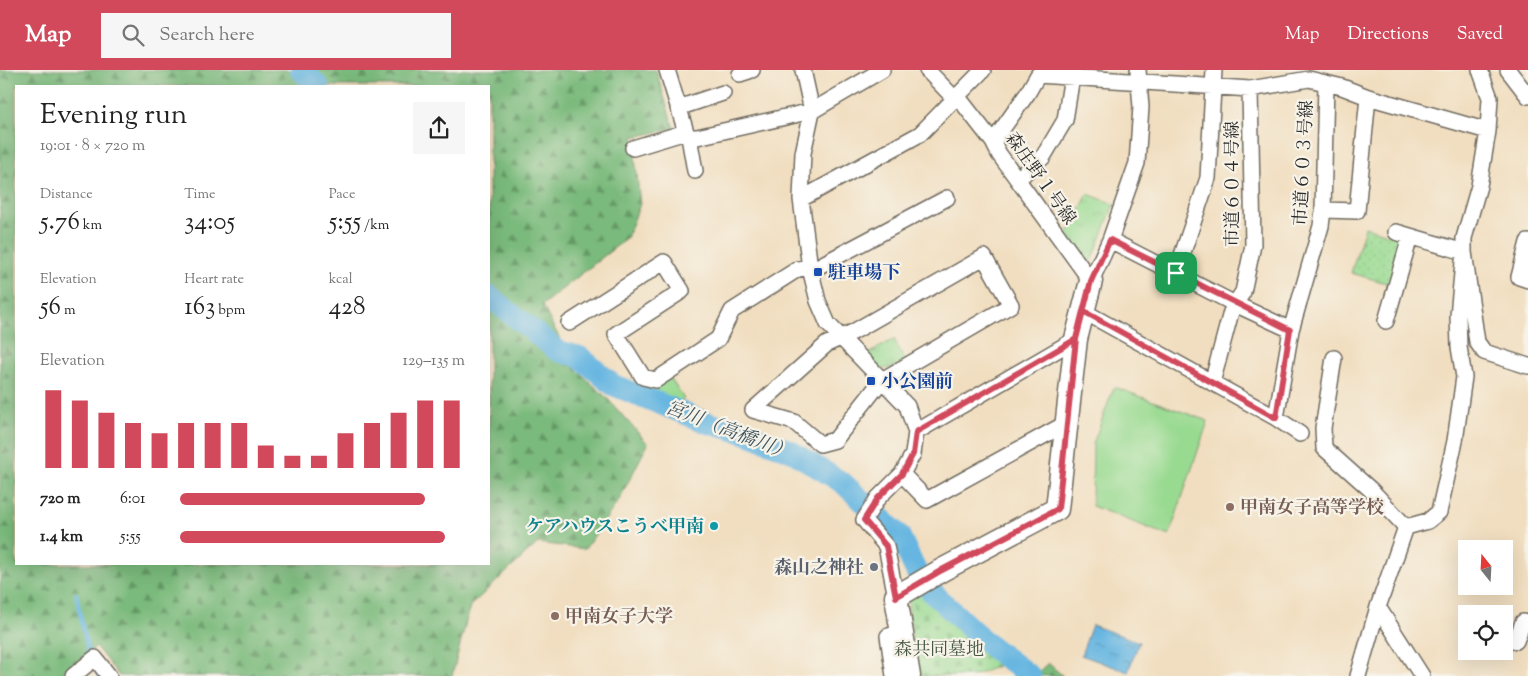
<!DOCTYPE html>
<meta charset="utf-8">
<style>
body{margin:0;font-family:"Sorts Mill Goudy","Noto Serif JP",serif;background:#f6f6f6;color:#222;height:100vh;display:flex;flex-direction:column;font-size:19px;white-space:nowrap}
*{box-sizing:border-box;margin:0}
p{font-size:16px;color:#767676}
.icon{flex:none;width:28px;height:28px;fill:none;stroke:currentColor;stroke-width:2;stroke-linecap:round;stroke-linejoin:round}
.map{position:relative;flex:1;overflow:hidden}
.panel{position:absolute;left:15px;top:15px;width:475px;height:480px;display:flex;flex-direction:column;background:#fff;border-radius:0px;box-shadow:0 5px 20px #0002}
.panel>*{flex:none}
.needle{width:32px;rotate:342deg}
.tools{position:absolute;left:1458px;top:470px;display:grid;gap:10px}
.tools a{display:grid;place-items:center;width:55px;height:55px;border-radius:0px;background:#fff;box-shadow:0 5px 20px #0002;font-size:25px}
.pin{position:absolute;display:grid;place-items:center;width:42px;height:42px;color:#fff;margin:-21px;border-radius:10px;box-shadow:0 2px 8px #0006}
.round{display:grid;place-items:center;flex:none;width:52px;height:52px;border-radius:0px;background:#f6f6f6}
.overview{display:flex;align-items:center;justify-content:space-between;height:85px;padding:0 25px}
h1{font-size:28px;font-weight:600;line-height:38px}
.figures{display:grid;grid-template-columns:repeat(3,1fr);gap:8px;height:85px;padding:5px 25px}
.figures div{display:grid;align-content:center}
.figures b{font-size:25px;font-weight:600}
.figures small{font-size:14px;font-weight:400}
.figures p{font-size:14px}
.chart{height:140px;padding:10px 25px}
.chart p{display:flex;justify-content:space-between}
.chart svg{width:100%;height:90px;margin-top:5px;stroke:#d1495b;stroke-width:6}
ul{padding:0 25px;list-style:none;font-size:16px}
li{display:grid;grid-template-columns:80px 60px 1fr;align-items:center;height:38px}
li i{height:12px;border-radius:6px;background:#d1495b}
header{display:flex;align-items:center;gap:30px;box-sizing:border-box;height:70px;padding:0 25px;background:#d1495b;color:#fff}
header strong{font-size:24px}
nav{display:flex;gap:28px;margin-inline-start:auto;font-size:18px}
.search{width:350px;height:45px;background:#f6f6f6;display:flex;align-items:center;gap:12px;box-sizing:border-box;padding:0 18px;border-radius:0px;color:#767676;font-size:19px}
.map>svg:first-child{display:block}
.grass{fill:url(#grass-dots);stroke:#62825e}
.forest{fill:url(#forest-firs);stroke:#527253;fill-rule:evenodd}
.cemetery{fill:url(#cemetery-stones);stroke:#62825e}
.park{fill:url(#park-tufts);stroke:#62825e}
.garden{fill:#99da91;stroke:#62825e}
.water{fill:url(#water-ripples);stroke:#487086}
.lines{fill:none;stroke-linecap:round;stroke-linejoin:round}
.stream{stroke:#66b6e1;stroke-width:4}
.river{stroke:#66b6e1;stroke-width:22}
.street-casing{stroke:#706a5f;stroke-width:18}
.secondary-casing{stroke:#706a5f;stroke-width:25}
.street{stroke:#fff;stroke-width:15}
.secondary{stroke:#fff;stroke-width:22}
.route-casing{stroke:#fff;stroke-width:10}
.route{stroke:#d1495b;stroke-width:6}
.transit-dot{fill:#1a4fb4;stroke:#f7f3e8;stroke-width:2}
.education-dot{fill:#8d6e63;stroke:#f7f3e8;stroke-width:2}
.culture-dot{fill:#0f9aa8;stroke:#f7f3e8;stroke-width:2}
.worship-dot{fill:#6b7280;stroke:#f7f3e8;stroke-width:2}
.labels{text-anchor:middle;stroke-width:4.5;stroke-linejoin:round;paint-order:stroke}
.street-label{font-size:18px;fill:#2b2b2b;stroke:#f7f3e8}
.transit-label{font-size:18px;font-weight:bold;fill:#164399;stroke:#f7f3e8;text-anchor:start}
.education-label{font-size:18px;font-weight:bold;fill:#785e54;stroke:#f7f3e8;text-anchor:start}
.culture-label{font-size:18px;font-weight:bold;fill:#0d838f;stroke:#f7f3e8;text-anchor:end}
.worship-label{font-size:18px;font-weight:bold;fill:#5b616d;stroke:#f7f3e8;text-anchor:end}
.park-label{font-size:18px;fill:#465744;stroke:#f7f3e8}
.water-label{font-size:19px;font-style:italic;fill:#3d5562;stroke:#f7f3e8}
</style>
<header>
<strong>Map</strong>
<div class="search"><svg class="icon" aria-label="search" viewBox="0 0 24 24"><circle cx="10" cy="10" r="6"/><path d="M15 15l6 6"/></svg>Search here</div>
<nav><a>Map</a><a>Directions</a><a>Saved</a></nav>
</header>
<div class="map">
<svg width="1528" height="606" viewBox="0 0 1528 606">
<defs>
<pattern id="grass-dots" width="8" height="8" patternUnits="userSpaceOnUse" patternTransform="scale(1.25)"><rect width="8" height="8" fill="#99da91"/><path d="M2 2h.1M6 6h.1" fill="none" stroke="#84bb7d" stroke-width="1.8" stroke-linecap="round"/></pattern>
<pattern id="forest-firs" width="22" height="20" patternUnits="userSpaceOnUse" patternTransform="scale(1.25)"><rect width="22" height="20" fill="#7aba7b"/><path d="M5 1l3.5 6h-7zM16 11l3.5 6h-7z" fill="#649765"/></pattern>
<pattern id="cemetery-stones" width="16" height="16" patternUnits="userSpaceOnUse" patternTransform="scale(1.25)"><rect width="16" height="16" fill="#99da91"/><path d="M2 7V4a2 2 0 0 1 4 0v3zM10 15v-3a2 2 0 0 1 4 0v3z" fill="#84bb7d"/></pattern>
<pattern id="park-tufts" width="24" height="20" patternUnits="userSpaceOnUse" patternTransform="scale(1.25)"><rect width="24" height="20" fill="#99da91"/><path d="M3 7l-1-3M5 7V3M7 7l1-3M15 17l-1-3M17 17v-4M19 17l1-3" fill="none" stroke="#84bb7d"/></pattern>
<pattern id="water-ripples" width="26" height="14" patternUnits="userSpaceOnUse" patternTransform="scale(1.25)"><rect width="26" height="14" fill="#66b6e1"/><path d="M2 4q2-2 4 0t4 0M15 11q2-2 4 0t4 0" fill="none" stroke="#5494b7"/></pattern>
</defs>
<rect width="100%" height="100%" fill="#f7f3e8"/>
<filter id="ink" filterUnits="userSpaceOnUse"><feTurbulence type="fractalNoise" baseFrequency=".02" numOctaves="2"/><feDisplacementMap in="SourceGraphic" scale="10" xChannelSelector="R" yChannelSelector="G"/><feConvolveMatrix kernelMatrix="1 2 1 2 8 2 1 2 1" color-interpolation-filters="sRGB"/></filter>
<filter id="wash" filterUnits="userSpaceOnUse"><feTurbulence type="fractalNoise" baseFrequency=".0096" numOctaves="4" result="noise"/><feDisplacementMap in="SourceGraphic" scale="20" xChannelSelector="R" yChannelSelector="G"/><feGaussianBlur stdDeviation="1.12" result="paint"/><feColorMatrix in="noise" values="0 0 0 0 0 0 0 0 0 0 0 0 0 0 0 0 0 1.4 0 .05"/><feComposite in="paint" operator="in"/></filter>
<g filter="url(#wash)">
<rect width="100%" height="100%" fill="#f1dec0"/>
<!-- grass -->
<path class="grass" d="M1365 157 1407 170 1393 215 1351 203Z"/>
<!-- forest -->
<path class="forest" d="M0 0H656L674 59 633 67 640 134 627 168 542 235 576 299 607 328 648 374 619 430 585 479 538 473 470 536 452 606H119L96 577 60 606H0ZM16 16H489V494H16Z
M1048 593 1063 606H1034Z"/>
<!-- cemetery -->
<path class="cemetery" d="M921 522C947 548 973 573 1003 594L973 606H915L908 529Z"/>
<!-- park -->
<path class="park" d="M1088 124 1114 134 1092 191 1083 190 1066 166Z
M894 269 905 291 894 298 878 299 866 285Z
M670 308 684 329 676 334 653 325 650 320Z"/>
<!-- garden -->
<path class="garden" d="M1114 317 1208 351 1169 466 1092 436 1093 374Z"/>
<!-- water -->
<path class="water" d="M1092 555 1139 572 1128 602 1081 585Z"/>
<g class="lines">
<!-- stream -->
<path class="stream" d="M76 524 89 587
M93 596 99 606"/>
<!-- river -->
<path class="river" d="M301 0 318 16
M489 226 558 281 580 287 613 315 708 353 747 364 791 381 843 413 899 465 917 503 932 522 985 572 1030 606"/>
</g>
</g>
<g filter="url(#ink)">
<g class="lines">
<defs>
<path id="street" d="M667 0 686 62 689 67H697L812 41 882 0
M803 0 812 41 803 83 801 129 810 198 818 231 828 254 907 336 916 362 913 384 902 404 878 428 864 450 886 476 896 527
M927 0 955 29
M1480 0 1490 28 1488 61 1479 116 1464 168V182L1477 272 1484 282 1528 296
M1508 0 1528 26
M740 4 752 0
M1250 19 1253 175 1243 222 1235 234 1291 260
M958 27 993 72 999 84 1091 211 1110 170 1137 93 1141 37 1138 0
M678 38 723 23
M689 67 695 101
M993 72 1027 24 1038 5 1250 19 1309 9 1342 17 1368 27 1488 61
M633 78 686 62
M1018 109 1043 87 1065 50 1073 0
M801 129 920 64 983 0
M1323 140 1357 141 1368 27
M1396 162 1464 182 1458 246 1459 277 1464 307 1455 371 1439 442 1428 451 1406 457
M1110 170 1235 234 1231 242 1212 313
M1528 172 1519 207 1528 210
M984 187 1011 235 882 310 835 370 820 374 794 352 753 340 827 274 853 262Z
M1176 203 1208 108 1214 0
M1083 241 1276 348 1300 364
M1386 251 1410 167
M569 253 664 192 682 221 616 264 643 307 656 310 718 269 732 241 798 199 819 196 947 128
M1334 288 1323 358 1324 378 1371 420 1406 457 1378 537 1422 606
M1276 348 1291 260 1321 156 1323 140 1326 14
M916 362 1076 269
M902 404 927 430 1065 354
M1516 571 1523 552
M73 606 95 588 109 606
M894 606 888 566 902 563
M1358 606 1378 537"/>
<path id="secondary" d="M909 606 896 527 942 500 1057 439 1076 269 1091 211"/>
</defs>
<!-- street casing -->
<use href="#street" class="street-casing"/>
<!-- secondary casing -->
<use href="#secondary" class="secondary-casing"/>
<!-- street -->
<use href="#street" class="street"/>
<!-- secondary -->
<use href="#secondary" class="secondary"/>
</g>
</g>
<g class="lines" filter="url(#ink)">
<defs>
<path id="route" d="M1176 203 1110 170 1091 211 1076 269 916 362 913 384 902 404 878 428 864 450 886 476 896 527 942 500 1058 439 1076 269 1083 241 1276 348 1290 260 1176 203"/>
</defs>
<!-- route casing -->
<use href="#route" class="route-casing"/>
<!-- route -->
<use href="#route" class="route"/>
</g>
<!-- markers -->
<g class="transit-dot">
<rect x="813" y="197" width="10" height="10" rx="2.5"/>
<rect x="866" y="306" width="10" height="10" rx="2.5"/>
</g>
<g class="education-dot">
<circle cx="1230" cy="437" r="5"/>
<circle cx="555" cy="546" r="5"/>
</g>
<circle class="culture-dot" cx="714" cy="456" r="5"/>
<circle class="worship-dot" cx="874" cy="497" r="5"/>
<g class="labels">
<!-- street labels -->
<g class="street-label">
<text transform="translate(1303 93) rotate(-87)" y="6">市道６０３号線</text>
<text transform="translate(1041 108) rotate(55)" y="6">森庄野１号線</text>
<text transform="translate(1232 114) rotate(-90)" y="6">市道６０４号線</text>
</g>
<!-- transit labels -->
<g class="transit-label">
<text x="828" y="208">駐車場下</text>
<text x="881" y="317">小公園前</text>
</g>
<!-- education labels -->
<g class="education-label">
<text x="1240" y="443">甲南女子高等学校</text>
<text x="565" y="552">甲南女子大学</text>
</g>
<!-- culture labels -->
<g class="culture-label">
<text x="704" y="462">ケアハウスこうべ甲南</text>
</g>
<!-- worship labels -->
<g class="worship-label">
<text x="864" y="503">森山之神社</text>
</g>
<!-- park labels -->
<g class="park-label">
<text x="939" y="585">森共同墓地</text>
</g>
<!-- water labels -->
<g class="water-label">
<text transform="translate(729 359) rotate(21)" y="7">宮川（高橋川）</text>
</g>
</g>
</svg>
<div class="tools">
<a><svg class="needle" viewBox="-14 -14 28 28"><path d="M0-13l5 13h-10z" fill="#e53935"/><path d="M0 13l5-13h-10z" fill="#767676"/></svg></a>
<a><svg class="icon" aria-label="locate" viewBox="0 0 24 24"><circle cx="12" cy="12" r="6"/><path d="M12 2v4M12 18v4M2 12h4M18 12h4"/></svg></a>
</div>
<div class="pin" style="left:1176px;top:203px;background:#1e9e55"><svg class="icon" aria-label="arrive" viewBox="0 0 24 24"><path d="M6 21V4h12l-3 4 3 4H6"/></svg></div>
<section class="panel">
<div class="overview"><div><h1>Evening run</h1><p>19:01 · 8 × 720 m</p></div><a class="round"><svg class="icon" aria-label="share" viewBox="0 0 24 24"><path d="M12 15V3M7 8l5-5 5 5M5 13v7h14v-7"/></svg></a></div>
<div class="figures">
<div><p>Distance</p><b>5.76<small> km</small></b></div>
<div><p>Time</p><b>34:05</b></div>
<div><p>Pace</p><b>5:55<small> /km</small></b></div>
</div>
<div class="figures">
<div><p>Elevation</p><b>56<small> m</small></b></div>
<div><p>Heart rate</p><b>163<small> bpm</small></b></div>
<div><p>kcal</p><b>428</b></div>
</div>
<div class="chart"><p><span>Elevation</span>129–135 m</p>
<svg viewBox="0 0 160 44" preserveAspectRatio="none"><path d="M5 44V6M15 44V11M25 44V17M35 44V22M45 44V27M55 44V22M65 44V22M75 44V22M85 44V33M95 44V38M105 44V38M115 44V27M125 44V22M135 44V17M145 44V11M155 44V11"/></svg>
</div>
<ul>
<li><b>720 m</b>6:01<i style="width:86%"></i></li>
<li><b>1.4 km</b>5:55<i style="width:93%"></i></li>
</ul>
</section>
</div>
